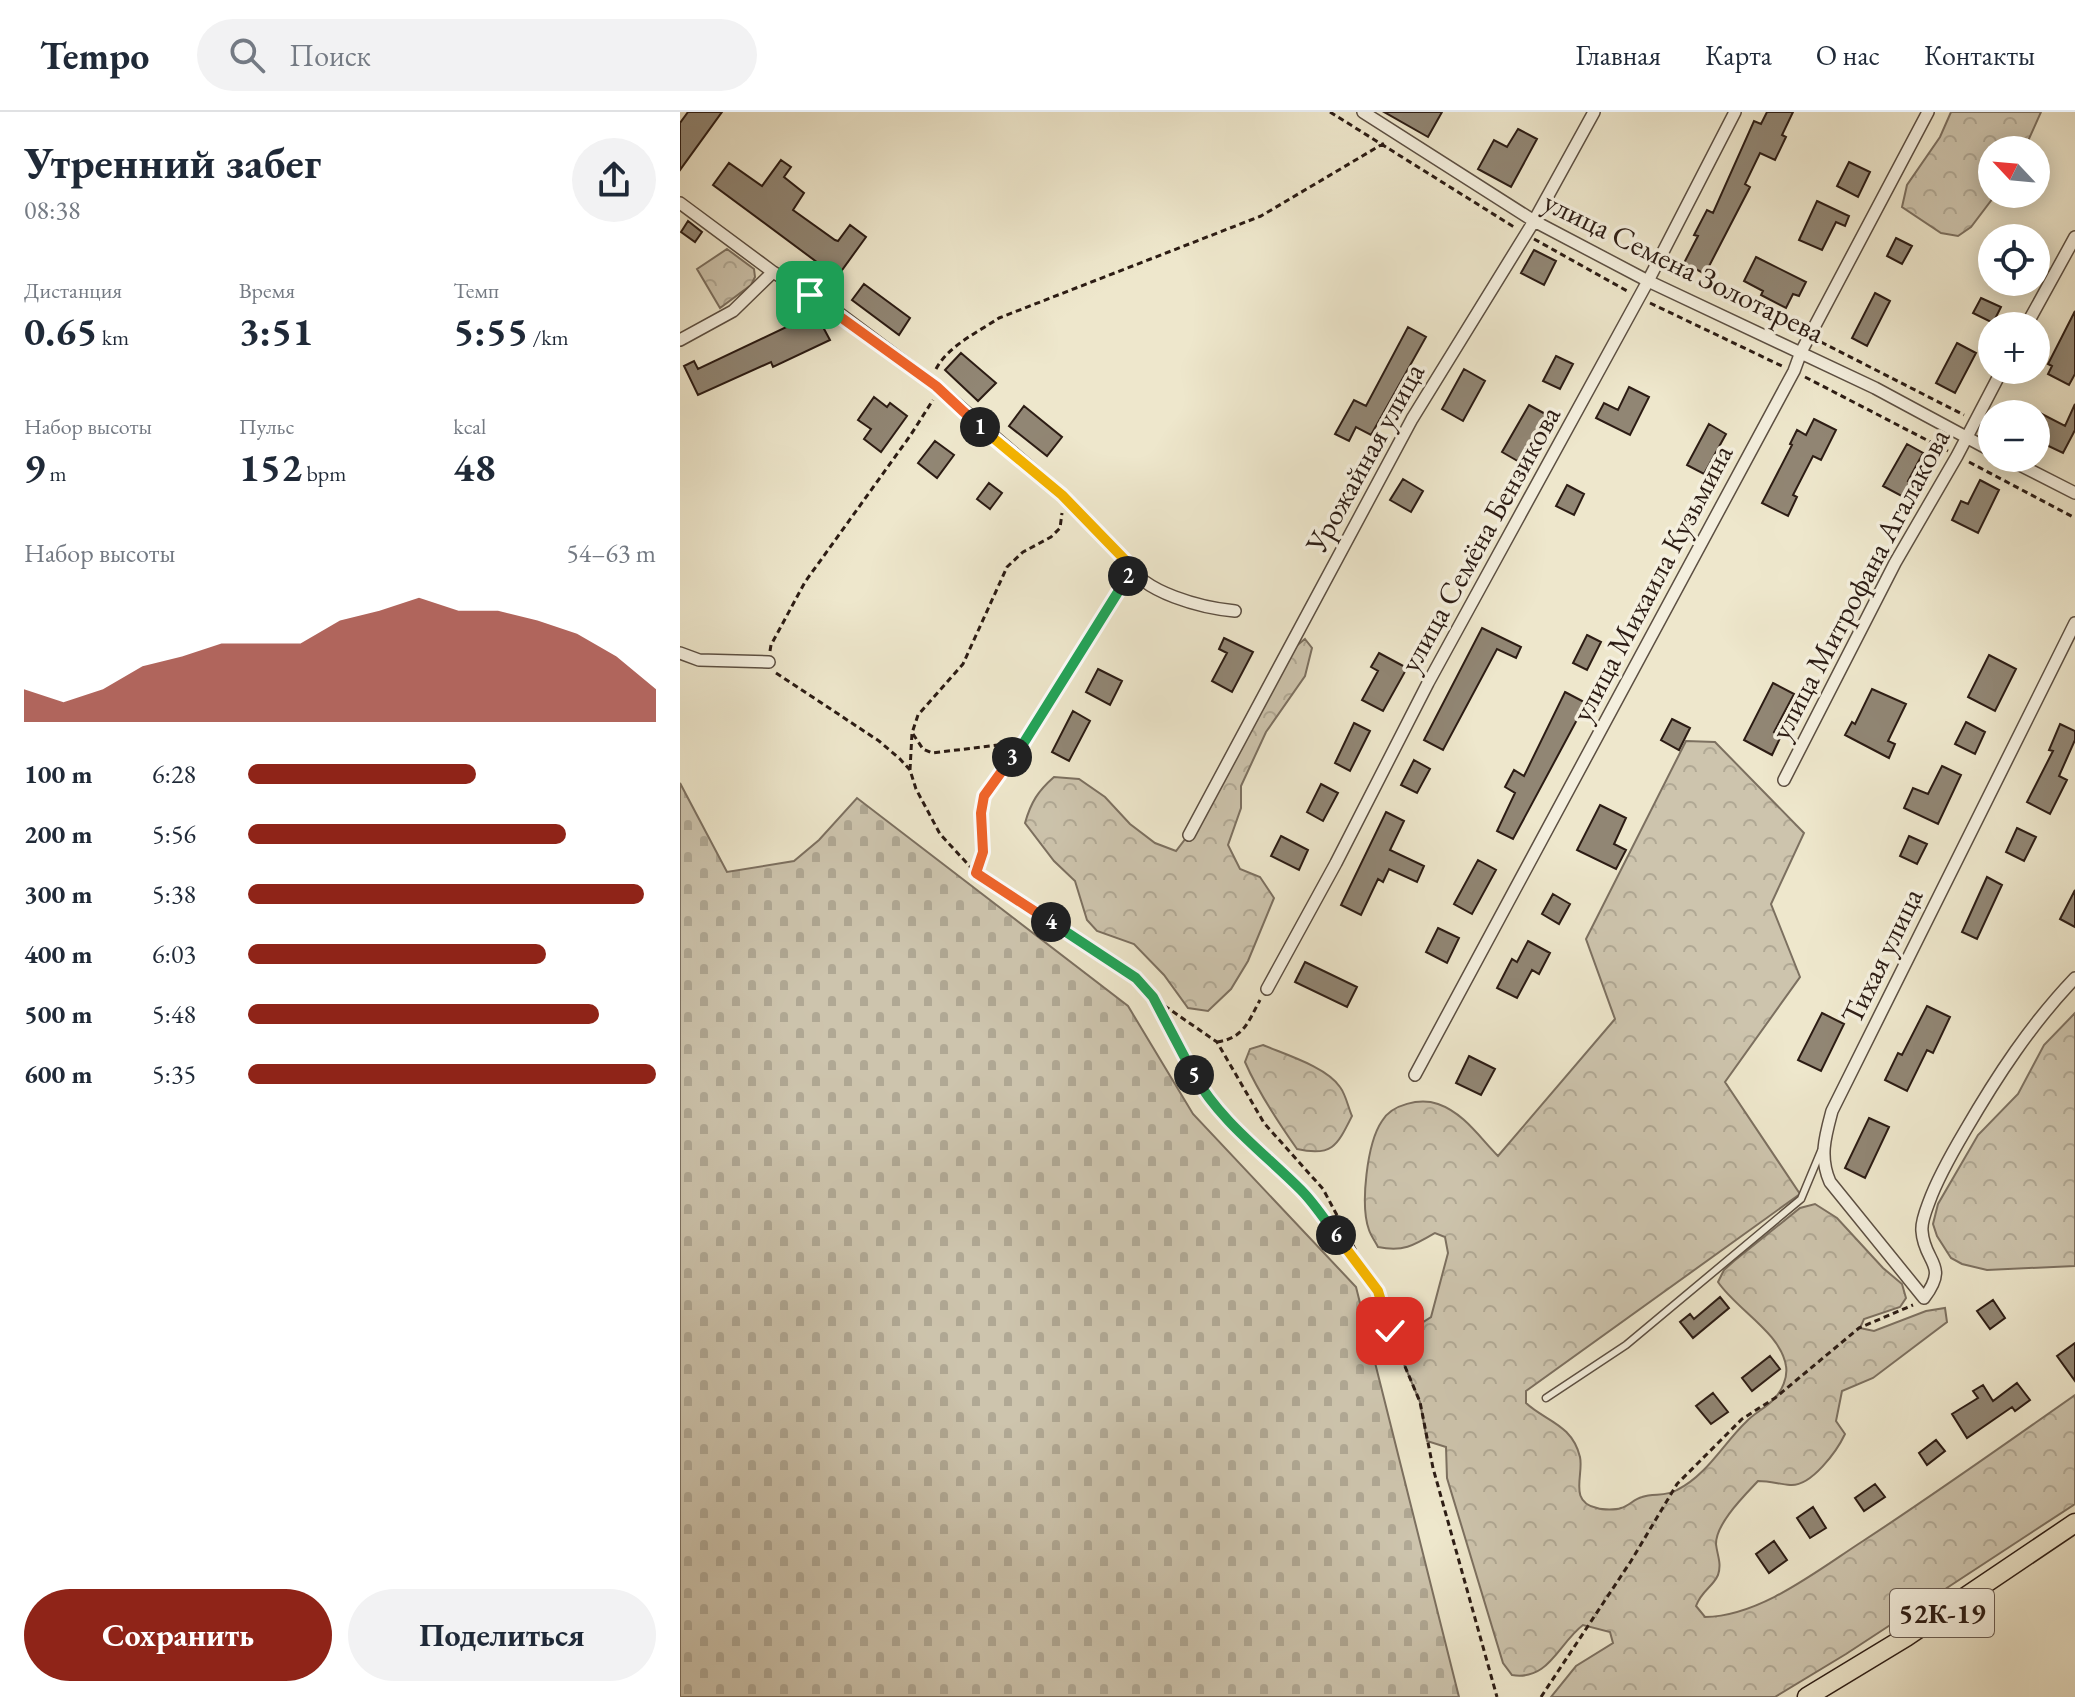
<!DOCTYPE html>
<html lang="ru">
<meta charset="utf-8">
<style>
body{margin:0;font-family:"EB Garamond",serif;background:#f2f2f3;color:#1f2937;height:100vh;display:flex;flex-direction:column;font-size:30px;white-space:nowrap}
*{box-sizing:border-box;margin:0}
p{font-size:26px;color:#747a83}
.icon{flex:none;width:44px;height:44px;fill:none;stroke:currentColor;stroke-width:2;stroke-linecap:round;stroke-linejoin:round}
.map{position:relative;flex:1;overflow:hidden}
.side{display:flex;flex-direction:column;background:#fff;width:680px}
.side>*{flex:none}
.needle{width:52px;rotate:296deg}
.tools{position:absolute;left:1298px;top:24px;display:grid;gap:16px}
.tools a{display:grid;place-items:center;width:72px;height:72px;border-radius:50%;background:#fff;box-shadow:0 4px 20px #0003;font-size:40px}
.pin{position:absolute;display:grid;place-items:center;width:68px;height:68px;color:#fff;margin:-34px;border-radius:16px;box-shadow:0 4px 12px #0006}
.km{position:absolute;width:40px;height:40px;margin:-20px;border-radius:50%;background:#222;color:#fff;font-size:22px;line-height:40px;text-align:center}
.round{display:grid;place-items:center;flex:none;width:84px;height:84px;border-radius:42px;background:#f2f2f3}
.summary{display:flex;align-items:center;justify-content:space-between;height:136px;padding:0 24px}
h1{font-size:44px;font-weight:700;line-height:60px}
.stats{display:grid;grid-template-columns:repeat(3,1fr);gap:12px;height:136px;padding:8px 24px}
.stats div{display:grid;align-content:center}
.stats b{font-size:40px;font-weight:700}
.stats small{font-size:22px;font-weight:400}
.stats p{font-size:22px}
.chart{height:224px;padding:16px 24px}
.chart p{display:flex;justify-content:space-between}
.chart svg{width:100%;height:144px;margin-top:8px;fill:#8f2418;opacity:.7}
.action{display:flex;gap:16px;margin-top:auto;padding:16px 24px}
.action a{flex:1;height:92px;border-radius:48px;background:#8f2418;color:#fff;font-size:32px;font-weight:700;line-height:92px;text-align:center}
.action a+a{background:#f2f2f3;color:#1f2937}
ul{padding:0 24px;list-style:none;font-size:26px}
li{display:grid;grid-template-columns:128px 96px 1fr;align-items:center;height:60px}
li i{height:20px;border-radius:10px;background:#8f2418}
header{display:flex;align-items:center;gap:48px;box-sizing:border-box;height:112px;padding:0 40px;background:#fff;border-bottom:2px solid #e0e1e3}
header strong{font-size:38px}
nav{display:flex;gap:44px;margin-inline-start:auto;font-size:28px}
.search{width:560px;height:72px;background:#f2f2f3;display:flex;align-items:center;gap:20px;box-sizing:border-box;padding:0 28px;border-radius:44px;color:#747a83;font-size:30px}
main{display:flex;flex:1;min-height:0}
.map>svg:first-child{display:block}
.forest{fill:url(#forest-crowns);stroke:#7c7060;stroke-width:2}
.cemetery{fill:url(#cemetery-stones);stroke:#7c7060;stroke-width:2}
.building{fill:#918674;stroke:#2c1c14;stroke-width:2}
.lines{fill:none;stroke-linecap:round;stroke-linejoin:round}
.lane-casing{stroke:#5c4f42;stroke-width:9}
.street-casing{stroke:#5c4f42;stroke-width:14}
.primary-casing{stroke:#2c1c14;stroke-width:21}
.path{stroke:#2c1c14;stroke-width:3;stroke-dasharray:6 4;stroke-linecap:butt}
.lane{stroke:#f4efde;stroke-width:6}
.street{stroke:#f4efde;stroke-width:11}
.primary{stroke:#eee7cc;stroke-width:18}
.split-1-casing{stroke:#fff;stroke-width:16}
.split-2-casing{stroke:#fff;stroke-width:16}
.split-3-casing{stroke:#fff;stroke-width:16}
.split-4-casing{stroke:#fff;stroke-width:16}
.split-5-casing{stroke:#fff;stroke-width:16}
.split-6-casing{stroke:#fff;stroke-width:16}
.split-7-casing{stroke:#fff;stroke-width:16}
.split-1{stroke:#f0652b;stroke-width:10}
.split-2{stroke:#f5b400;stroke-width:10}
.split-3{stroke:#22a559;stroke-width:10}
.split-4{stroke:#f0652b;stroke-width:10}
.split-5{stroke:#22a559;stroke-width:10}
.split-6{stroke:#22a559;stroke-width:10}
.split-7{stroke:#f5b400;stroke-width:10}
.labels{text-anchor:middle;stroke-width:7;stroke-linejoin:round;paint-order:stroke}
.shield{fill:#f4efde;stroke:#685b51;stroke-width:2}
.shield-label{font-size:28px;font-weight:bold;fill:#2c1c14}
.street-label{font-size:30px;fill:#2c1c14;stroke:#f4efde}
</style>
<header>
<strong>Tempo</strong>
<div class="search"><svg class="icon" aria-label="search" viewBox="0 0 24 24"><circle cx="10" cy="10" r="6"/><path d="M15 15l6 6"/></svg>Поиск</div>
<nav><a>Главная</a><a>Карта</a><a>О нас</a><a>Контакты</a></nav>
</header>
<main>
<section class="side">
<div class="summary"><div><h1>Утренний забег</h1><p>08:38</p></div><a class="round"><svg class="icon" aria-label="share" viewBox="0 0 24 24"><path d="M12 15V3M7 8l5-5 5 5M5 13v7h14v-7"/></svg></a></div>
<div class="stats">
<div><p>Дистанция</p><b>0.65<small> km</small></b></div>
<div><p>Время</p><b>3:51</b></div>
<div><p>Темп</p><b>5:55<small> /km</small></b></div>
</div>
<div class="stats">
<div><p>Набор высоты</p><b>9<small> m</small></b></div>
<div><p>Пульс</p><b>152<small> bpm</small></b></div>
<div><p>kcal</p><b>48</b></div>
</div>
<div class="chart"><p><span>Набор высоты</span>54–63 m</p>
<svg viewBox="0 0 160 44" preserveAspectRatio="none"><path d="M0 44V34L10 38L20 34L30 27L40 24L50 20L60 20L70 20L80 13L90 10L100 6L110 10L120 10L130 13L140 17L150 24L160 34V44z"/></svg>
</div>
<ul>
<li><b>100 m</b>6:28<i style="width:56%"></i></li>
<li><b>200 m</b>5:56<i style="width:78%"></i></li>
<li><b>300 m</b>5:38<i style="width:97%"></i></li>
<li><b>400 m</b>6:03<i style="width:73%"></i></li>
<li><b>500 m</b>5:48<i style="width:86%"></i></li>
<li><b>600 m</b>5:35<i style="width:100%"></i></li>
</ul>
<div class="action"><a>Сохранить</a><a>Поделиться</a></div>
</section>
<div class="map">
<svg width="1395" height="1585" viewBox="0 0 1395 1585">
<defs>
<pattern id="forest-crowns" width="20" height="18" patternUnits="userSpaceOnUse" patternTransform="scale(2)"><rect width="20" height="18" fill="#cdc4ad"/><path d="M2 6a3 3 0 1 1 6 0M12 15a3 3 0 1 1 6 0" fill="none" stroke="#b0a894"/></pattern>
<pattern id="cemetery-stones" width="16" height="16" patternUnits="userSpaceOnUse" patternTransform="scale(2)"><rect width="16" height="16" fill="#cdc4ad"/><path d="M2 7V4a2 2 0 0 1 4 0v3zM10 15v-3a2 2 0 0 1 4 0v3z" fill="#b0a894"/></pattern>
</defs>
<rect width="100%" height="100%" fill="#eee7cc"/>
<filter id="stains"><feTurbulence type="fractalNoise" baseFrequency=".0025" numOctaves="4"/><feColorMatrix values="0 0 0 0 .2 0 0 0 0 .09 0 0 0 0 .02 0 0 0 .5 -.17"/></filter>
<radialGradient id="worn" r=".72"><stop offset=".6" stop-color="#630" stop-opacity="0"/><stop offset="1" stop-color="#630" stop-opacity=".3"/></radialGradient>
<!-- forest -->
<path class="forest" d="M1271 0H1361L1344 38H1312V82H1316L1291 115 1278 124 1261 121 1222 95 1227 73 1260 25Z
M47 137 74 157 75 165 71 173 40 196 17 157Z
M625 527 632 536 625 564 586 620 561 674V696L548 733 560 757 580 765 594 786 568 849 551 877 528 899 508 896 484 863 454 832 417 819 407 808 395 769 374 749 345 711C351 690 358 679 374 665L399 667 425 685 450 712 475 731 496 739 509 722 605 543Z
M1006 629 1035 630 1124 721 1091 792 1120 865 1045 970 1120 1082 846 1279V1291C865 1309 892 1312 900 1345 904 1363 888 1390 917 1396 923 1398 936 1398 941 1396 949 1394 954 1387 962 1385 974 1381 986 1385 997 1378 1027 1363 1043 1332 1066 1310 1074 1301 1086 1296 1094 1287 1102 1279 1108 1265 1106 1254 1101 1221 1056 1197 1038 1170L1044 1158 1054 1149 1120 1096 1135 1092 1157 1106 1203 1156 1222 1172 1226 1186 1220 1195 1184 1207 1180 1216 1194 1219 1246 1199 1265 1196 1267 1210 1193 1266 1162 1279 1156 1309 1165 1322C1157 1339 1131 1375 1110 1373 1099 1372 1090 1369 1078 1369 1065 1383 1036 1411 1036 1432 1037 1443 1042 1451 1038 1463 1032 1476 1022 1478 1016 1494L1025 1505C1081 1504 1138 1458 1183 1429 1255 1382 1325 1332 1395 1283V1392L1166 1542 1095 1585H871L896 1554 933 1531 930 1520 903 1513C878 1532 869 1569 832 1563L823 1551 767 1366 766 1335 747 1329 740 1290 721 1245 737 1214 751 1205 768 1141 765 1125 755 1121C733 1134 723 1140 698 1135 695 1129 691 1124 689 1118 680 1093 687 1031 702 1009 712 992 740 986 758 992 784 1001 800 1026 818 1044L935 907 906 827Z
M1395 901V1154L1307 1158 1282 1152 1271 1146 1257 1124 1253 1112 1258 1092 1298 1023 1338 982 1364 933Z
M583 933C604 942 647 955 660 975 666 983 668 995 672 1004 657 1034 652 1045 617 1037 598 1010 578 980 565 950L570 937Z"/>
<!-- cemetery -->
<path class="cemetery" d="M0 671 47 760 114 749 139 728 177 686 448 894 513 1002 676 1175 779 1585H0Z"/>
<!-- building -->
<path class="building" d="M8 0H42L0 58V11Z
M704 0H762L748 25Z
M1087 0H1113L1102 23 1106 25 1095 48 1080 41 1065 72 1070 75 1025 162 1004 151 1018 124 1014 123 1027 98 1033 101 1074 9 1081 12Z
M838 17 857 27 831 75 798 57 814 28 827 35Z
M101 48 111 55 104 65 124 81 113 98 155 128 158 129 170 113 186 125 157 165 33 73 49 51 82 74Z
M1169 50 1190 60 1178 85 1157 74Z
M1137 89 1169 104 1165 114 1156 110 1142 138 1119 128Z
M8 109 22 120 15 130 1 120Z
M1216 126 1232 134 1222 152 1207 144Z
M854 138 876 149 864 173 841 161Z
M1076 145 1126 170 1119 184 1113 182 1106 196 1081 183 1083 179 1064 169Z
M184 172 230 206 219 223 172 188Z
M1195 181 1210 189 1187 234 1172 226Z
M1301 186 1321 195 1313 211 1293 201Z
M140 199 148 212 143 215 150 228 93 255 91 250 18 283 4 254 14 249 18 257Z
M1395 199V262L1389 273 1368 262 1372 254 1368 252Z
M728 215 746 225 691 323 676 315 669 329 655 322 674 288 686 294Z
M1277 231 1296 241 1275 281 1256 271Z
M281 241 316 271 298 289 265 258Z
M876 244 893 252 880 277 863 269Z
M784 257 805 269 783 309 762 297Z
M949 275 969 285 950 323 916 306 924 291 938 298Z
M194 285 207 295 210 291 227 304 201 340 184 327 191 317 178 308Z
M1395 292V318L1383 341 1356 328V299L1385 314Z
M849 293 869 304 841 351 822 340Z
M344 294 382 325 367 344 329 314Z
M1134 307 1156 318 1141 348 1133 344 1113 383 1117 385 1108 404 1082 391 1112 333 1110 332 1117 318 1126 323Z
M1029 312 1046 322 1024 362 1007 353Z
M255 329 274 343 257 366 238 351Z
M1227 332 1243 341 1228 369 1237 373 1229 388 1203 374Z
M723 367 743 379 731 400 710 388Z
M1300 368 1319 378 1298 421 1272 408 1281 389 1288 392Z
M309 371 322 381 310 397 297 387Z
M887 373 904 382 894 403 876 394Z
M802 516 841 535 836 546 817 537 763 638 744 628Z
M907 523 921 530 907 558 893 551Z
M544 526 573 540 552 580 532 569 547 541 539 537Z
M699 541 727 556 703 599 682 588 698 559 691 555Z
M1309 543 1336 557 1315 599 1288 585Z
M418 557 442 569 430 593 406 580Z
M1093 571 1114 582 1094 620 1101 624 1092 643 1064 628Z
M1192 577 1226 592 1208 629 1215 632 1209 646 1165 623 1172 610 1175 612Z
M885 580 906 591 833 727 817 719 835 681 825 675 834 658 844 664Z
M393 599 410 609 389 649 372 640Z
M992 607 1010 616 999 638 981 628Z
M1286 610 1305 620 1295 642 1275 632Z
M674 611 690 619 670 659 655 651Z
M1380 612 1395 619V628L1379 664 1387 668 1370 702 1347 690 1373 639 1369 638Z
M734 648 750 657 737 681 721 673Z
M1262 654 1281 663 1258 712 1224 696 1233 676 1248 682Z
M641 672 658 681 643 709 627 700Z
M920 693 946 706 934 732 946 738 936 757 897 738Z
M706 700 724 709 710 738 744 754 737 770 709 757 703 770 698 767 681 803 661 793Z
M1337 716 1356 725 1344 749 1326 740Z
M601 724 628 738 619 758 591 744Z
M1229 724 1247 732 1237 752 1220 744Z
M798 748 816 758 792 802 774 792Z
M1307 765 1322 773 1297 827 1282 820Z
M1395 778V815L1380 807Z
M873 782 890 792 879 812 862 802Z
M758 816 779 826 767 851 746 840Z
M848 829 870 841 859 862 852 858 837 886 817 876 832 847 837 850Z
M625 850 677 875 667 895 615 870Z
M1247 894 1270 905 1253 941 1247 938 1227 979 1205 968 1218 941 1222 943Z
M1142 901 1164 912 1141 959 1118 948Z
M789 944 815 957 801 983 776 971Z
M1189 1006 1209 1015 1185 1066 1165 1056Z
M1040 1185 1049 1196 1013 1226 1000 1210 1010 1202 1014 1207Z
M1313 1188 1325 1206 1310 1217 1297 1199Z
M1395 1231V1269L1377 1244Z
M1090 1244 1100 1257 1072 1279 1062 1266Z
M1337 1271 1350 1288 1335 1299 1332 1295 1287 1326 1272 1302 1298 1286 1293 1279 1303 1273 1313 1289Z
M1033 1281 1048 1300 1031 1312 1016 1294Z
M1256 1328 1265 1339 1247 1353 1239 1341Z
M1195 1372 1205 1385 1184 1399 1175 1386Z
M1133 1395 1146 1416 1130 1426 1117 1406Z
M1094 1429 1107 1448 1089 1461 1076 1442Z"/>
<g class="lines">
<defs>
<path id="lane" d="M343 632 451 459
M866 1286 946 1233 1121 1087 1141 1039"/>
<path id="street" d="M683 0 854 109 968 169 1195 276 1312 339
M0 91 93 160 155 198 256 274 382 383 447 450C462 481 523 496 555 499
M1346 214 1395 125
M0 228 53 199 93 160
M1326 346 1395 381
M1395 511 1152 999C1145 1025 1139 1045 1150 1070L1244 1186C1270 1152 1244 1151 1242 1119 1241 1110 1246 1098 1249 1090 1258 1065 1272 1041 1285 1019 1317 964 1351 912 1395 866
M0 541 19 548 89 550
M1104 668 1215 451 1277 344 1322 258
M509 723 732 307 854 109 914 0
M587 877 656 751 748 571 968 169 1055 0
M735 963 1114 259 1121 240 1248 0"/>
<path id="primary" d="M1127 1585 1226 1525 1395 1411"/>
</defs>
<!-- lane casing -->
<use href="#lane" class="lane-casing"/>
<!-- street casing -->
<use href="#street" class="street-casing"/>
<!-- primary casing -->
<use href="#primary" class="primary-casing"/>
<!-- path -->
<path class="path" d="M650 0 834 115
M854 127 949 180
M970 191 1104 255
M1141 230 1284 303
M256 257C268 234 298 220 319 206L581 104 706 30
M1125 265 1268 339
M1289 350 1395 406
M90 539 91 533 125 470 230 324 253 288
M96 561 199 629 220 647 230 658 236 677 260 722 296 761 456 866 473 885 490 913 524 980 546 1008 623 1080 698 1179 710 1219 740 1290 753 1356 817 1585
M233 622 243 637 252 641 335 631
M230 658 232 621 238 603 283 552 327 455 343 440 371 425 380 416 382 401
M296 761C305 734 298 724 301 699 305 675 321 658 336 640
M476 888 537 930 584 1011 643 1077 692 1169
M537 930C564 926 568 910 580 888
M861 1585 951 1449 997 1372 1062 1307 1095 1286 1179 1216 1233 1193"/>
<!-- lane -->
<use href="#lane" class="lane"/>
<!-- street -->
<use href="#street" class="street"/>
<!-- primary -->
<use href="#primary" class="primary"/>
</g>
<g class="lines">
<defs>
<path id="split-1" d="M130 183 256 274 300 315"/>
<path id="split-2" d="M300 315 382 383 447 450 451 459 448 464"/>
<path id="split-3" d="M332 645 343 632 448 464"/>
<path id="split-4" d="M332 645 304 684 301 701 303 740 296 761 371 810"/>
<path id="split-5" d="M371 810 456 866 473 885 514 963"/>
<path id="split-6" d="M514 963C541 1010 583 1040 621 1078 634 1091 645 1108 656 1123"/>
<path id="split-7" d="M656 1123 698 1179 710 1219"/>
</defs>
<!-- split-1 casing -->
<use href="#split-1" class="split-1-casing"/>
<!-- split-2 casing -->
<use href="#split-2" class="split-2-casing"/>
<!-- split-3 casing -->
<use href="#split-3" class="split-3-casing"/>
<!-- split-4 casing -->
<use href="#split-4" class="split-4-casing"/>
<!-- split-5 casing -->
<use href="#split-5" class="split-5-casing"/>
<!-- split-6 casing -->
<use href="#split-6" class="split-6-casing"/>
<!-- split-7 casing -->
<use href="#split-7" class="split-7-casing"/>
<!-- split-1 -->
<use href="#split-1" class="split-1"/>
<!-- split-2 -->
<use href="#split-2" class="split-2"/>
<!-- split-3 -->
<use href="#split-3" class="split-3"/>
<!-- split-4 -->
<use href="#split-4" class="split-4"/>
<!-- split-5 -->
<use href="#split-5" class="split-5"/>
<!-- split-6 -->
<use href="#split-6" class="split-6"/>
<!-- split-7 -->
<use href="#split-7" class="split-7"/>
</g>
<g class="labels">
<!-- shield labels -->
<rect class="shield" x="1210" y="1477" width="104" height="48" rx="6"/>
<g class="shield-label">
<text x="1262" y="1511">52К-19</text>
</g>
<!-- street labels -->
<g class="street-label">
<text transform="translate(1004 155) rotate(26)" y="10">улица Семена Золотарева</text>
<text transform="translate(685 346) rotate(-61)" y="10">Урожайная улица</text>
<text transform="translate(800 427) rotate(-61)" y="10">улица Семёна Бензикова</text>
<text transform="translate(972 471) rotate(-62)" y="10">улица Михаила Кузьмина</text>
<text transform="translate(1180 472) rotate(-62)" y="10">улица Митрофана Агалакова</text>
<text transform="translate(1202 844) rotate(-64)" y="10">Тихая улица</text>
</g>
</g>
<rect width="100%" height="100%" filter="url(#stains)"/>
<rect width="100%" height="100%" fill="url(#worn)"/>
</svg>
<div class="tools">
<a><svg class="needle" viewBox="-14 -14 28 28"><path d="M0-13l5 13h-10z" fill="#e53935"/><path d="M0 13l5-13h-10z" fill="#747a83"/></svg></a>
<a><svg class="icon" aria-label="locate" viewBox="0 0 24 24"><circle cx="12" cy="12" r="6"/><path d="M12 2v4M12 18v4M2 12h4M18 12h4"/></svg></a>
<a>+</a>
<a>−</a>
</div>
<div class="pin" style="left:130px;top:183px;background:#1e9e55"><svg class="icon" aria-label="arrive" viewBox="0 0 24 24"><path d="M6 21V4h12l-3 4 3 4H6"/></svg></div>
<div class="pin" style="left:710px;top:1219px;background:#d93025"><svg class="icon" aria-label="check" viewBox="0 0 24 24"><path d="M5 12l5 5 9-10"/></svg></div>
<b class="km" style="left:300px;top:315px">1</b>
<b class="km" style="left:448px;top:464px">2</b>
<b class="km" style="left:332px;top:645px">3</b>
<b class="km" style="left:371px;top:810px">4</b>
<b class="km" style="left:514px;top:963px">5</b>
<b class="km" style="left:656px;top:1123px">6</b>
</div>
</main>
